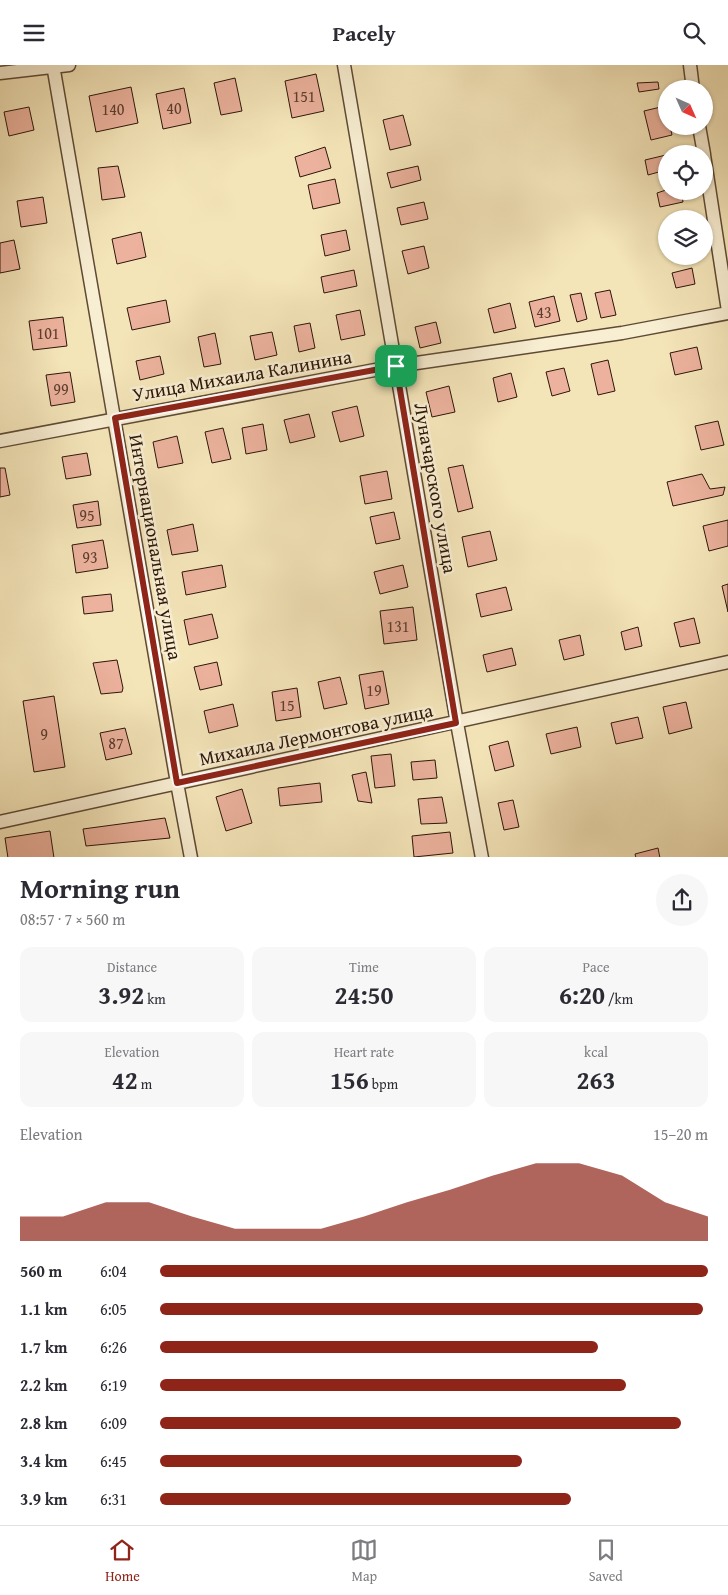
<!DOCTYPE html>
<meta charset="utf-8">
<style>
body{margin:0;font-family:"Gentium Book Plus",serif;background:#f7f7f7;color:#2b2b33;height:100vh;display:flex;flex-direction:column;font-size:19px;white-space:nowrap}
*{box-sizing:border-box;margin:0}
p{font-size:16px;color:#7c7c81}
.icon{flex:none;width:28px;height:28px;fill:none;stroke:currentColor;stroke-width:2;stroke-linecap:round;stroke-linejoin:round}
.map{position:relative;height:792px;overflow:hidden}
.drawer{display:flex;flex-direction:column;background:#fff;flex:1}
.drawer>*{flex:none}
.needle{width:32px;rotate:135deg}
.tools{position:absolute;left:658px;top:15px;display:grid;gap:10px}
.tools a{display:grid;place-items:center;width:55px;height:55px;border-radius:50%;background:#fff;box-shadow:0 1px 4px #0004;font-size:25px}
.pin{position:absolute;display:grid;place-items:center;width:42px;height:42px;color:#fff;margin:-21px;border-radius:10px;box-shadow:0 2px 8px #0006}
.round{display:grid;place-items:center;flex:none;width:52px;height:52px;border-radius:26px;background:#f7f7f7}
.head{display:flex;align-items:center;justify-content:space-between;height:85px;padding:0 20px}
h1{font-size:28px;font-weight:600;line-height:38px}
.metrics{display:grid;grid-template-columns:repeat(3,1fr);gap:8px;height:85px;padding:5px 20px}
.metrics div{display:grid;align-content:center;border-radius:12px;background:#f7f7f7;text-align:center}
.metrics b{font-size:25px;font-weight:600}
.metrics small{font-size:14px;font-weight:400}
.metrics p{font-size:14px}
.chart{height:140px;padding:10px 20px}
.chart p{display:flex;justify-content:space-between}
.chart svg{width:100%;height:90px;margin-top:5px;fill:#8f2418;opacity:.7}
ul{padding:0 20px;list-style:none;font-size:16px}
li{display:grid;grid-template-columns:80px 60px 1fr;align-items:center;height:38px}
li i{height:12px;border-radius:6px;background:#8f2418}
header{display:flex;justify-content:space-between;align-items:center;height:65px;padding:0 20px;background:#fff;font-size:22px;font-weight:600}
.dock{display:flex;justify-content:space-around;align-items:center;height:70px;border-top:1px solid #e1e1e2;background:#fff;font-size:14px;color:#7c7c81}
.dock a{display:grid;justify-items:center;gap:2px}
.dock .selected{color:#8f2418}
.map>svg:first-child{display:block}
.building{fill:#ecb29d;stroke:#2c1609}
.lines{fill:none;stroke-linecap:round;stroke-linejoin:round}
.minor-casing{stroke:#5e4a35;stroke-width:15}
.minor{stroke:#f8eed2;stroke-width:12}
.route-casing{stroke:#fff;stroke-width:10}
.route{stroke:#8f2418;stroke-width:6}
.labels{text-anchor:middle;stroke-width:5;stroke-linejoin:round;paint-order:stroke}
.number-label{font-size:16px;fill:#5c3d2e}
.street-label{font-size:19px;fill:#2c1609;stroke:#f8eed2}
</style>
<header><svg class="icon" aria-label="menu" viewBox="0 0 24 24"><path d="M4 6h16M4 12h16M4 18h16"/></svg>Pacely<svg class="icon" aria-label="search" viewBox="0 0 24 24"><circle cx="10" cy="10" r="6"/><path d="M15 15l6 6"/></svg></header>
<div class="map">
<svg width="728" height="793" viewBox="0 0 728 793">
<rect width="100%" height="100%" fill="#f4e5b9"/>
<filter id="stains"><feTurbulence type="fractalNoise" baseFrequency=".004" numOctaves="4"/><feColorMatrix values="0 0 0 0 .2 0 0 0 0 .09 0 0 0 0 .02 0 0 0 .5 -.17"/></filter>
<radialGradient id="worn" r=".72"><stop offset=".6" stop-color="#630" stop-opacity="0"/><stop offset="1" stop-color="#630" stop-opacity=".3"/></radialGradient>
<!-- building -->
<path class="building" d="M316 9 324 46 292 53 285 16Z
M235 13 242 46 221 50 214 18Z
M658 17 659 24 639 27 637 18Z
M131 22 138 58 96 67 89 31Z
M184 23 191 58 163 64 156 29Z
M665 41 666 61H670L672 70 651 75 644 46Z
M29 42 34 65 9 71 4 47Z
M403 50 411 80 390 85 383 55Z
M325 82 331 103 300 112 295 92Z
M666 90V105L648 110 645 95Z
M118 101 125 132 102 135 98 103Z
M418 101 421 115 391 123 387 108Z
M335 114 340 138 313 144 308 120Z
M666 125 681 126 683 137 660 142 657 128Z
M43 132 47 158 21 162 17 136Z
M424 137 428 154 401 160 397 143Z
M346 165 350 185 325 191 321 170Z
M141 167 146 192 117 199 112 174Z
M14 175 20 204 0 208V178Z
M424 181 429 203 408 209 402 186Z
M692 203 695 219 676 223 672 208Z
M354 205 357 221 324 228 321 212Z
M610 225 616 250 601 253 595 228Z
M581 228 587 254 577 257 570 230Z
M554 231 560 256 535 262 529 237Z
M166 235 170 257 132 265 127 243Z
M510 238 516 263 494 268 488 244Z
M360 245 365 270 341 275 336 250Z
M63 252 67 281 33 285 29 256Z
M436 257 441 278 420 283 415 262Z
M310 258 315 283 299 287 294 261Z
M272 267 277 290 255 295 250 271Z
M215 268 221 299 204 302 198 272Z
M697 282 702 304 675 310 670 288Z
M160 291 164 309 140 315 136 296Z
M608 295 615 326 598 330 591 299Z
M564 303 570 326 552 331 546 307Z
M70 307 75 337 51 341 46 310Z
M511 308 517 332 498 337 493 313Z
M449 321 455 347 432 352 426 327Z
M357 341 364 371 340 377 332 347Z
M309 349 315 372 290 378 284 355Z
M718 356 724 380 701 385 695 361Z
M263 359 267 385 246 389 242 363Z
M223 363 231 394 212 398 205 367Z
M177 371 183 398 158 403 153 377Z
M87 388 91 410 66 414 62 392Z
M463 400 473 443 458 447 448 403Z
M0 403H5L10 430 0 432Z
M387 406 392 434 365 439 360 411Z
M702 409 710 424 725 422 723 430 673 441 667 417Z
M98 436 101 460 77 463 73 440Z
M394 447 400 474 376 479 370 452Z
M728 455V481L709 486 703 461Z
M193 459 198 486 172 490 167 465Z
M490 466 497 495 468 502 462 472Z
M103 475 108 503 76 508 72 480Z
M222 500 226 522 186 530 182 507Z
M403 500 408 522 380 529 374 507Z
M728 519V547L722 521Z
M506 522 512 545 481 552 476 529Z
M111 529 113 546 84 549 82 532Z
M413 542 417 575 384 579 380 546Z
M212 549 218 573 189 580 184 555Z
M694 553 700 578 680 582 674 558Z
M638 562 642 581 625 585 621 567Z
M580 570 584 590 564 595 559 575Z
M512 583 516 600 487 607 483 590Z
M117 595 123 623 122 627 101 629 93 598Z
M217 597 222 620 200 625 194 602Z
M383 606 389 639 365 644 359 610Z
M340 612 347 639 324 644 318 617Z
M297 623 301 652 276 656 272 627Z
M54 631 65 702 34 707 23 636Z
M686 637 692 663 669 669 663 642Z
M233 639 238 661 209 668 204 646Z
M638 652 643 673 616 679 611 658Z
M577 662 581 682 551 689 546 669Z
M125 663 132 689 106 695 100 668Z
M508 676 514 701 495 706 489 681Z
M391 689 395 721 375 723 371 691Z
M435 695 437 713 413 715 411 697Z
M366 707 372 738 358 736 352 710Z
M320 718 322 737 280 741 278 723Z
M242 724 252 758 226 766 216 732Z
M442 732 447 758 421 759 418 734Z
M513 735 519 762 504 765 498 738Z
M165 753 170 773 86 781 83 764Z
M50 766 54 793H8L5 773Z
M450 767 453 788 414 792 412 771Z
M658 783 660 793H636L635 789Z"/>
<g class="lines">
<defs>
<path id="minor" d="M53 0 177 718 191 793
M344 0 457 658 482 793
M690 0 693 24
M0 8 69 0
M699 61 704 89
M704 90 728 246
M0 376 396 301 622 268 728 248
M0 757 728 597"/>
</defs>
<!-- minor casing -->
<use href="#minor" class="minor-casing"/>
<!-- minor -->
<use href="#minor" class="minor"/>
</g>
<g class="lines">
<defs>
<path id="route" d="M396 301 456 658 177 718 115 353Z"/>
</defs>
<!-- route casing -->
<use href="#route" class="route-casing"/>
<!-- route -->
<use href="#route" class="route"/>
</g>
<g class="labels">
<!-- number labels -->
<g class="number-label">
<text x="304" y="37">151</text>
<text x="174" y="49">40</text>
<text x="113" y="50">140</text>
<text x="544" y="253">43</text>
<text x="48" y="274">101</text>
<text x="61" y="330">99</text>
<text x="87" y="456">95</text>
<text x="90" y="498">93</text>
<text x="398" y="567">131</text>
<text x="374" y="631">19</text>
<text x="287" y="646">15</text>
<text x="44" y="675">9</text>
<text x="116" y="684">87</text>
</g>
<!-- street labels -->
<g class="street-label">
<text transform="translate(242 310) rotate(-10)" y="7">Улица Михаила Калинина</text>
<text transform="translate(436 423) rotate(80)" y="7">Луначарского улица</text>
<text transform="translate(156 482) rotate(80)" y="7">Интернациональная улица</text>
<text transform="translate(316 669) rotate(-12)" y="7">Михаила Лермонтова улица</text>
</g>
</g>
<rect width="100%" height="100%" filter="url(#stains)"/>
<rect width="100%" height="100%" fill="url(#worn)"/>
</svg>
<div class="tools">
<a><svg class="needle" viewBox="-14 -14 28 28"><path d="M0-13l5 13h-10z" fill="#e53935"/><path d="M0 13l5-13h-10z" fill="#7c7c81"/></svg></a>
<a><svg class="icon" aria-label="locate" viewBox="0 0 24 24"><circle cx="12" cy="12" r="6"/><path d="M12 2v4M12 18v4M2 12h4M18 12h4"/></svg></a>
<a><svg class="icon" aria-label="layers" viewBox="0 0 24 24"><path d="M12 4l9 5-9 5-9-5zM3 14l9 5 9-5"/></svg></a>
</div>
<div class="pin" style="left:396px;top:301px;background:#1e9e55"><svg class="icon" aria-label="arrive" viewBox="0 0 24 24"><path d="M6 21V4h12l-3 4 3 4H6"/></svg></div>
</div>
<section class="drawer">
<div class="head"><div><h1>Morning run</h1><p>08:57 · 7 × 560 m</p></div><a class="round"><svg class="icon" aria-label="share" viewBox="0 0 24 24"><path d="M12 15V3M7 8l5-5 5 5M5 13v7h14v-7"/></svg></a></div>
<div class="metrics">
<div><p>Distance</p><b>3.92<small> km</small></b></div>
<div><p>Time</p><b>24:50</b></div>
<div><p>Pace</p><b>6:20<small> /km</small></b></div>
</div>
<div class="metrics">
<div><p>Elevation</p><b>42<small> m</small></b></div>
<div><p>Heart rate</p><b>156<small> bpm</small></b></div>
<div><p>kcal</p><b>263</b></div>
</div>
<div class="chart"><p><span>Elevation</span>15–20 m</p>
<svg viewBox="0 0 160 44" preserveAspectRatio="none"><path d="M0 44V32L10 32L20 25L30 25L40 32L50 38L60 38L70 38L80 32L90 25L100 19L110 12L120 6L130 6L140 12L150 25L160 32V44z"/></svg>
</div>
<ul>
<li><b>560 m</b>6:04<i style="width:100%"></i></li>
<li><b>1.1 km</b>6:05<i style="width:99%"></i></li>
<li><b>1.7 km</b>6:26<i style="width:80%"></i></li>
<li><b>2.2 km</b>6:19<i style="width:85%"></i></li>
<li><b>2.8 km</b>6:09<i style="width:95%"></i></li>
<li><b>3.4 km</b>6:45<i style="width:66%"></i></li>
<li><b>3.9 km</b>6:31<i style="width:75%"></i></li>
</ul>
</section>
<nav class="dock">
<a class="selected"><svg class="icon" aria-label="home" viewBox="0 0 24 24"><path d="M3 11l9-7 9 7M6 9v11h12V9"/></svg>Home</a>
<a><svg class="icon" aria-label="map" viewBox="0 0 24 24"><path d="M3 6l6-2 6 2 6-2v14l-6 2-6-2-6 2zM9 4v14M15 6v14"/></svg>Map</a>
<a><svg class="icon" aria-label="saved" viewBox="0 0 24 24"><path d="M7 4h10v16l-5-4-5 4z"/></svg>Saved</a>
</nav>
